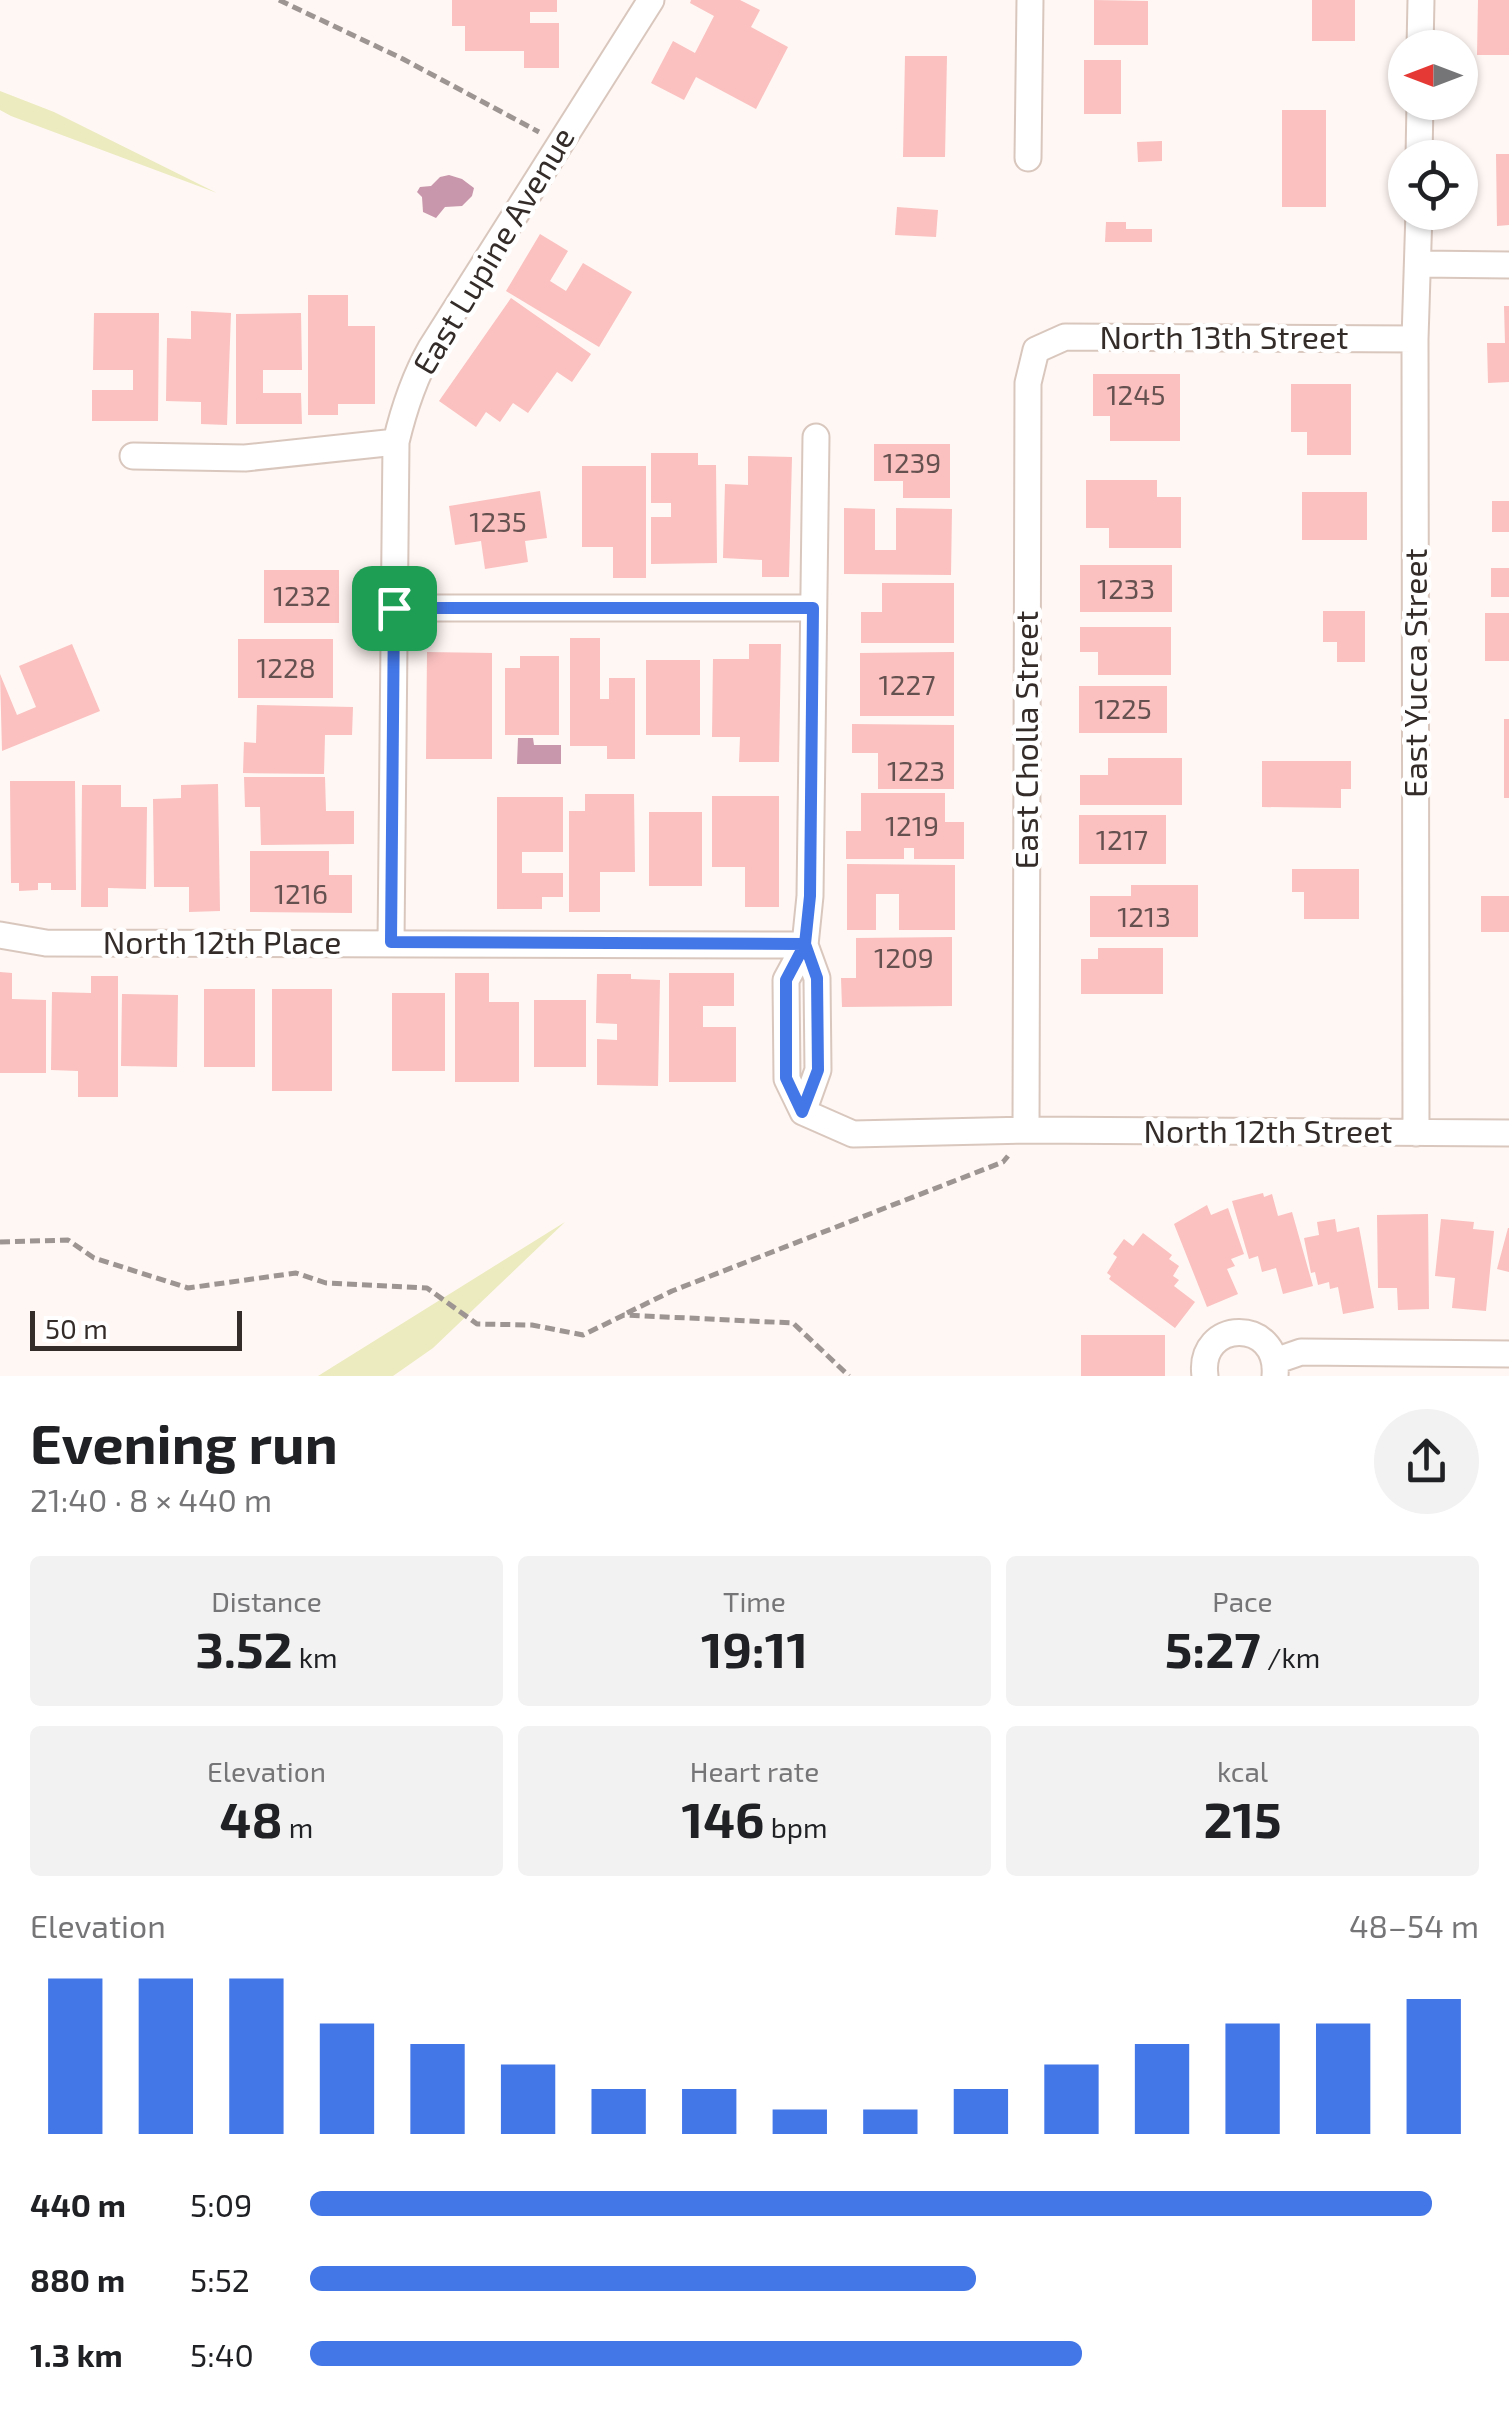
<!DOCTYPE html>
<meta charset="utf-8">
<style>
body{margin:0;font-family:"Exo 2",sans-serif;background:#f2f2f2;color:#202124;height:100vh;display:flex;flex-direction:column;font-size:38px;white-space:nowrap}
*{box-sizing:border-box;margin:0}
p{font-size:32px;color:#757577}
.icon{flex:none;width:55px;height:55px;fill:none;stroke:currentColor;stroke-width:2;stroke-linecap:round;stroke-linejoin:round}
.map{position:relative;height:1376px;overflow:hidden}
.drawer{display:flex;flex-direction:column;background:#fff;flex:1}
.drawer>*{flex:none}
.needle{width:65px;rotate:270deg}
.fabs{position:absolute;left:1388px;top:30px;display:grid;gap:20px}
.fabs a{display:grid;place-items:center;width:90px;height:90px;border-radius:50%;background:#fff;box-shadow:0 2px 8px #0004;font-size:50px}
.scale{position:absolute;left:30px;bottom:25px;width:212px;box-sizing:border-box;padding-left:10px;border:5px solid #332c29;border-top:0;font-size:28px;line-height:35px;white-space:nowrap;color:#332c29;-webkit-text-stroke:8px #fff;paint-order:stroke}
.pin{position:absolute;display:grid;place-items:center;width:85px;height:85px;color:#fff;margin:-42px;border-radius:20px;box-shadow:0 5px 15px #0006}
.round{display:grid;place-items:center;flex:none;width:105px;height:105px;border-radius:52px;background:#f2f2f2}
.headline{display:flex;align-items:center;justify-content:space-between;height:170px;padding:0 30px}
h1{font-size:55px;font-weight:700;line-height:75px}
.figures{display:grid;grid-template-columns:repeat(3,1fr);gap:15px;height:170px;padding:10px 30px}
.figures div{display:grid;align-content:center;border-radius:10px;background:#f2f2f2;text-align:center}
.figures b{font-size:50px;font-weight:700}
.figures small{font-size:28px;font-weight:400}
.figures p{font-size:28px}
.chart{height:280px;padding:20px 30px}
.chart p{display:flex;justify-content:space-between}
.chart svg{width:100%;height:180px;margin-top:10px;stroke:#4377e8;stroke-width:6}
ul{padding:0 30px;list-style:none;font-size:32px}
li{display:grid;grid-template-columns:160px 120px 1fr;align-items:center;height:75px}
li i{height:25px;border-radius:12px;background:#4377e8}
.map>svg:first-child{display:block}
.green{fill:#ebebbf}
.water{fill:#c897ac}
.building{fill:#fac1c0}
.lines{fill:none;stroke-linecap:round;stroke-linejoin:round}
.street-casing{stroke:#d9c7be;stroke-width:29}
.path{stroke:#9d9592;stroke-width:5;stroke-dasharray:10 5;stroke-linecap:butt}
.street{stroke:#fff;stroke-width:25}
.route-casing{stroke:#fff;stroke-width:20}
.route{stroke:#4377e8;stroke-width:12}
.labels{text-anchor:middle;stroke-width:9;stroke-linejoin:round;paint-order:stroke}
.number-label{font-size:28px;fill:#65514f}
.street-label{font-size:32px;fill:#332c29;stroke:#fff}
</style>
<div class="map">
<svg width="1509" height="1376" viewBox="0 0 1509 1376">
<rect width="100%" height="100%" fill="#fff7f3"/>
<!-- green -->
<path class="green" d="M0 91 54 112 217 193 11 116 0 110Z
M565 1222 433 1348 393 1376H318Z"/>
<!-- water -->
<path class="water" d="M449 175 462 179 474 188 472 196 462 206 445 207 436 218 423 212 422 197 417 192 420 187 431 186 440 177Z
M518 738H533L534 745H561V764H517Z"/>
<!-- building -->
<path class="building" d="M452 0H557V12H530V23H559V68H524V51H465V26H452Z
M691 0H740L760 10 751 27 788 47 756 109 696 77 684 100 651 83 673 41 695 53 714 16 690 3Z
M1094 0 1148 1V45H1094Z
M1312 0H1355V41H1312Z
M1478 0H1509V55H1477Z
M905 56H947L945 157H903Z
M1084 60H1121V114H1084Z
M1282 110H1326V207H1282Z
M1162 141V161L1138 162 1137 142Z
M1496 154H1509V225L1497 226Z
M897 207 938 210 936 237 895 235Z
M1106 222H1126V229H1152V242H1105Z
M540 234 568 251 550 281 566 291 583 263 632 292 599 347 506 291Z
M308 295H348V326H375V404H338V415H308Z
M511 298 591 354 572 382 557 372 528 413 513 403 500 422 486 412 476 427 439 401Z
M1504 306H1509V382L1488 383 1487 343H1505Z
M191 311 231 313 227 425 201 424V402L166 401 167 338 191 339Z
M94 313H159L158 421H92V390H133V370H93Z
M301 313 302 370H263V393H301L302 424H236V314Z
M1093 374H1180V441H1110V416H1093Z
M1291 384H1351V455H1307V432H1291Z
M874 444H950V498H903V481H874Z
M651 453H698V465H716L717 563 651 564V517H671V503H651Z
M748 456 792 457 789 577H762V560L723 558 725 484 748 485Z
M582 466H646V578H613V547H582Z
M1086 480H1157V497H1181V548H1109V528H1086Z
M540 491 547 538 525 541 528 562 485 569 481 541 455 545 449 506Z
M1302 492H1367V540H1302Z
M1492 501H1509V532H1492Z
M844 508 875 509V550H896V508L952 509 951 575 844 574Z
M1080 565H1172V612H1080Z
M1491 568H1509V597H1491Z
M264 570H339V623H264Z
M882 583H954V643H861V612H882Z
M1323 611H1365V662H1337V642H1323Z
M1485 613H1509V661H1485Z
M1080 627H1171V675H1098V652H1080Z
M570 638H600V699H609V678H635V759H607V746H570Z
M238 639H333V698H238Z
M72 644 100 711 2 751 0 674 17 715 36 707 19 666Z
M749 644H781L779 762H739L740 737H712L713 659H749Z
M427 652 492 653V759H426Z
M954 652V716H860V653Z
M520 656H559V735H505V668H520Z
M646 660H700V735H646Z
M1079 686H1167V733H1079Z
M257 705 353 707 352 735H325L324 774 243 773 244 742 256 743Z
M1504 719H1509V798H1504Z
M852 724 954 725V789H878V753H852Z
M1108 758H1182V805H1080V775H1108Z
M1262 761H1351V789H1341V808L1262 807Z
M244 777H325L326 811H354V844L261 845 260 807H245Z
M10 781H75L76 890H51V883H38V890L19 891V883H11Z
M218 784 220 911 189 912V887H154L153 799 181 798V785Z
M82 785H121V807H147L146 889 108 888V907H81Z
M861 793H945V822H964V859H914V848H904V859H846V831H861Z
M585 794H634L635 872H600V912H569V811H585Z
M712 796H779V907H745V867H712Z
M497 797H563V852H522V873H563V897H542V909H497Z
M649 812H702V886H649Z
M1079 815H1166V864H1079Z
M250 851H329V875H352V913L250 912Z
M847 864 955 865V930H899V894H876V930H847Z
M1292 869H1359V919H1304V892H1292Z
M1131 885H1198V937H1090V896H1131Z
M1481 896H1509V932H1481Z
M952 937V1006L842 1007 841 978H856V938Z
M1098 948H1163V994H1081V959H1098Z
M0 972 12 973V999L46 1000V1073H0Z
M455 973H489V1002H519V1082H455Z
M669 973H734V1006H703V1027H736V1082H669Z
M597 974H631V979L660 980 658 1086 597 1085V1039L617 1040V1024L596 1023Z
M91 976H118V1097H78V1071L51 1070 52 992 91 993Z
M204 989H255V1067H204Z
M272 989H332V1091H272Z
M392 993H445V1071H392Z
M122 994 178 995 177 1067 121 1066Z
M534 1000H586V1067H534Z
M1263 1193 1264 1197 1272 1194 1278 1216 1292 1212 1313 1286 1283 1294 1276 1268 1262 1272 1258 1256 1249 1259 1232 1201Z
M1207 1205 1211 1215 1228 1208 1244 1254 1231 1259 1235 1266 1227 1269 1238 1294 1207 1307 1174 1224Z
M1428 1214 1429 1309 1398 1310 1397 1288H1378L1377 1215Z
M1335 1219 1337 1232 1359 1227 1374 1308 1343 1314 1338 1287 1330 1289 1329 1282 1318 1285 1315 1272 1311 1273 1304 1238 1319 1235 1317 1222Z
M1441 1219 1474 1222 1473 1229 1494 1231 1486 1311 1452 1308 1455 1278 1435 1276Z
M1508 1228H1509V1272L1497 1269Z
M1143 1233 1172 1255 1169 1259 1179 1266 1173 1276 1179 1280 1174 1286 1195 1302 1175 1328 1109 1279 1111 1276 1107 1273 1117 1257 1113 1254 1124 1239 1133 1246Z
M1081 1335H1165V1376H1081Z"/>
<g class="lines">
<defs>
<path id="street" d="M1420 48 1421 0
M1028 158 1030 0
M1419 158 1420 102
M1419 264 1509 265
M133 456 245 458 396 442
M393 608H813
M0 935 46 943 805 945
M391 942 396 442C404 408 414 378 431 348L651 0
M803 1112 853 1134 1026 1130 1509 1133
M803 1112 787 1079 786 980 805 945 810 896 816 437
M803 1112 818 1070 817 978 805 945
M1026 1130 1028 383 1036 350 1065 337 1415 339
M1416 1133 1415 339 1419 212
M1275 1361 1301 1352 1509 1354
M1205 1376C1197 1319 1280 1317 1275 1376"/>
</defs>
<!-- street casing -->
<use href="#street" class="street-casing"/>
<!-- path -->
<path class="path" d="M279 0 403 59 539 132
M0 1242 68 1240 94 1258 188 1288 296 1273 326 1283 427 1288 477 1324 532 1325 583 1335 624 1315 793 1323 849 1376
M627 1313 672 1291 1003 1162 1008 1156"/>
<!-- street -->
<use href="#street" class="street"/>
</g>
<g class="lines">
<defs>
<path id="route" d="M394 608 391 942 805 944 817 978 818 1070 802 1112 786 1078V980L805 944 810 896 813 608H394"/>
</defs>
<!-- route casing -->
<use href="#route" class="route-casing"/>
<!-- route -->
<use href="#route" class="route"/>
</g>
<g class="labels">
<!-- number labels -->
<g class="number-label">
<text x="1136" y="405">1245</text>
<text x="912" y="473">1239</text>
<text x="498" y="532">1235</text>
<text x="1126" y="599">1233</text>
<text x="302" y="606">1232</text>
<text x="286" y="678">1228</text>
<text x="907" y="695">1227</text>
<text x="1123" y="719">1225</text>
<text x="916" y="781">1223</text>
<text x="912" y="836">1219</text>
<text x="1122" y="850">1217</text>
<text x="301" y="904">1216</text>
<text x="1144" y="927">1213</text>
<text x="904" y="968">1209</text>
</g>
<!-- street labels -->
<g class="street-label">
<text transform="translate(494 251) rotate(-59)" y="11">East Lupine Avenue</text>
<text x="1224" y="349">North 13th Street</text>
<text transform="translate(1416 673) rotate(-90)" y="11">East Yucca Street</text>
<text transform="translate(1027 740) rotate(-90)" y="11">East Cholla Street</text>
<text x="222" y="954">North 12th Place</text>
<text x="1268" y="1143">North 12th Street</text>
</g>
</g>
</svg>
<div class="fabs">
<a><svg class="needle" viewBox="-14 -14 28 28"><path d="M0-13l5 13h-10z" fill="#e53935"/><path d="M0 13l5-13h-10z" fill="#757577"/></svg></a>
<a><svg class="icon" aria-label="locate" viewBox="0 0 24 24"><circle cx="12" cy="12" r="6"/><path d="M12 2v4M12 18v4M2 12h4M18 12h4"/></svg></a>
</div>
<div class="scale">50 m</div>
<div class="pin" style="left:394px;top:608px;background:#1e9e55"><svg class="icon" aria-label="arrive" viewBox="0 0 24 24"><path d="M6 21V4h12l-3 4 3 4H6"/></svg></div>
</div>
<section class="drawer">
<div class="headline"><div><h1>Evening run</h1><p>21:40 · 8 × 440 m</p></div><a class="round"><svg class="icon" aria-label="share" viewBox="0 0 24 24"><path d="M12 15V3M7 8l5-5 5 5M5 13v7h14v-7"/></svg></a></div>
<div class="figures">
<div><p>Distance</p><b>3.52<small> km</small></b></div>
<div><p>Time</p><b>19:11</b></div>
<div><p>Pace</p><b>5:27<small> /km</small></b></div>
</div>
<div class="figures">
<div><p>Elevation</p><b>48<small> m</small></b></div>
<div><p>Heart rate</p><b>146<small> bpm</small></b></div>
<div><p>kcal</p><b>215</b></div>
</div>
<div class="chart"><p><span>Elevation</span>48–54 m</p>
<svg viewBox="0 0 160 44" preserveAspectRatio="none"><path d="M5 44V6M15 44V6M25 44V6M35 44V17M45 44V22M55 44V27M65 44V33M75 44V33M85 44V38M95 44V38M105 44V33M115 44V27M125 44V22M135 44V17M145 44V17M155 44V11"/></svg>
</div>
<ul>
<li><b>440 m</b>5:09<i style="width:96%"></i></li>
<li><b>880 m</b>5:52<i style="width:57%"></i></li>
<li><b>1.3 km</b>5:40<i style="width:66%"></i></li>
</ul>
</section>
